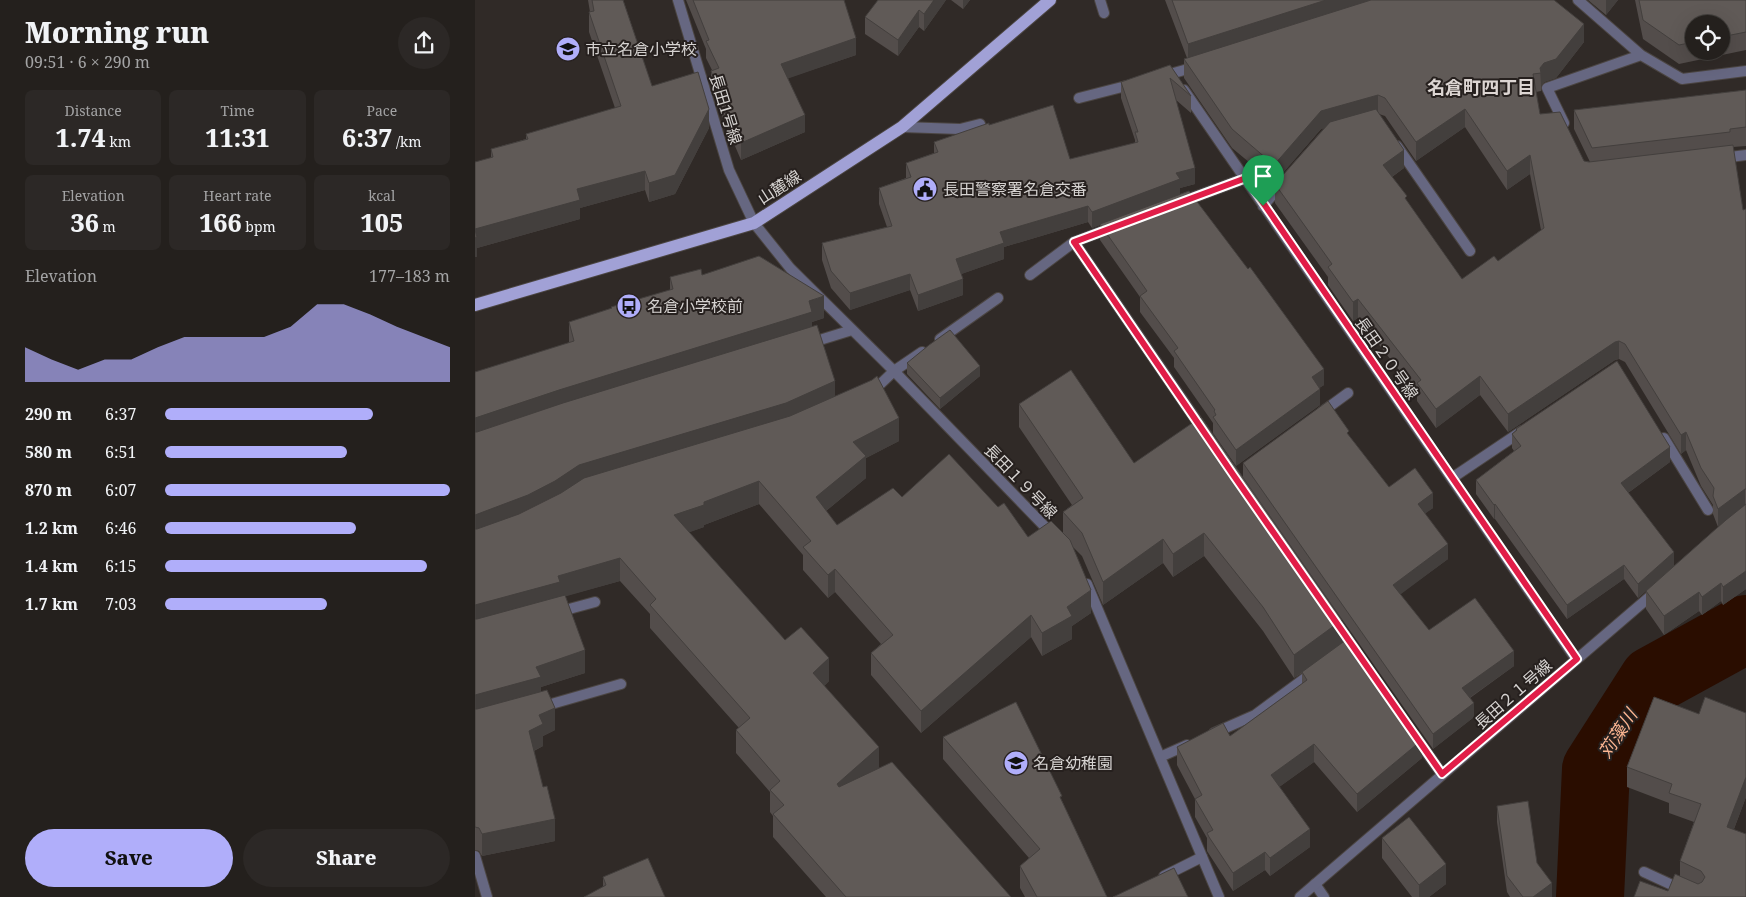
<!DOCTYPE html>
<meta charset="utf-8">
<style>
body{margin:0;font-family:"Noto Serif","Noto Sans JP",serif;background:#2c2826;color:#f1f3f6;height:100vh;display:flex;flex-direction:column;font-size:19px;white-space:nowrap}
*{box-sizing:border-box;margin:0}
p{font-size:16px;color:#a3a3a4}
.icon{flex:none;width:28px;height:28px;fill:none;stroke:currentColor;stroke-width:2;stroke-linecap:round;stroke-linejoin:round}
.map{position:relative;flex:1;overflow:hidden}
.side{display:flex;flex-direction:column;background:#24201d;width:475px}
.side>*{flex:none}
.buttons{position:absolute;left:1210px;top:15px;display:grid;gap:10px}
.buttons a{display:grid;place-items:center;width:45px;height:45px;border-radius:50%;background:#24201d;box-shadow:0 5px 20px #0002,0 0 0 1px #413e3b;font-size:25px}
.pin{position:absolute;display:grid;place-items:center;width:42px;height:42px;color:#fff;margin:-51px -21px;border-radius:50% 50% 50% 0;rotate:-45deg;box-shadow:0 0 5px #0007}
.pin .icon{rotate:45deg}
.round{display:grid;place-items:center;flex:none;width:52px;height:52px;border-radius:26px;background:#2c2826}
.head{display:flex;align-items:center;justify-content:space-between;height:85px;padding:0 25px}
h1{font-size:28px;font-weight:800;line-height:38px}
.metrics{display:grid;grid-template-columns:repeat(3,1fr);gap:8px;height:85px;padding:5px 25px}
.metrics div{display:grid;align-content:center;border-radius:8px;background:#2c2826;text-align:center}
.metrics b{font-size:25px;font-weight:800}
.metrics small{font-size:14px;font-weight:400}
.metrics p{font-size:14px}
.chart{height:140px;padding:10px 25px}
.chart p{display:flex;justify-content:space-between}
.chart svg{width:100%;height:90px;margin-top:5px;fill:#b0aefa;opacity:.7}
.button{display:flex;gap:10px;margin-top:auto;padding:10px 25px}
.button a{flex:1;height:58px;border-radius:30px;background:#b0aefa;color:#111;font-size:20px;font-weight:800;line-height:58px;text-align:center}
.button a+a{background:#2c2826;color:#f1f3f6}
ul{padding:0 25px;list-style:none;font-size:16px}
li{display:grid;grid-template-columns:80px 60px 1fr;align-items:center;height:38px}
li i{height:12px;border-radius:6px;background:#b0aefa}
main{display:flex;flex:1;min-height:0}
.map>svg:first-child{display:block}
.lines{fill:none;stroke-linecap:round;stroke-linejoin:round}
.river{stroke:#2a0d00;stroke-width:68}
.service-casing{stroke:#4b4542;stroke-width:12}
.minor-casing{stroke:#4b4542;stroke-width:12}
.tertiary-casing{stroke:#4b4542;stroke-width:12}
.primary-casing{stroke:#4b4542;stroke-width:14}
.service{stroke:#666781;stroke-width:10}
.minor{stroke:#666781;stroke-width:10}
.tertiary{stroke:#666781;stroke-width:10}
.primary{stroke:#a1a1d6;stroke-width:12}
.wall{fill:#534d4b;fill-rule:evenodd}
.shaded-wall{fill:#433f3d}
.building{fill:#605a57;stroke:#433f3d}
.route-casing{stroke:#fff;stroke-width:10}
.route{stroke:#e11d48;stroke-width:6}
.labels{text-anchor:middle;stroke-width:4;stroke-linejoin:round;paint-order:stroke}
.poi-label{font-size:16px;fill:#d6d3d1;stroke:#26201e;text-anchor:start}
.street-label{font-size:16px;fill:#d6d3d1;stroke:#26201e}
.neighbourhood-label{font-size:18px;font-weight:bold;fill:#ddd6d3;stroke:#26201e}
.water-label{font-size:18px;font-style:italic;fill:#fcb591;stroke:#26201e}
</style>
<main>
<section class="side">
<div class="head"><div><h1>Morning run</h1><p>09:51 · 6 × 290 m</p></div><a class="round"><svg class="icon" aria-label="share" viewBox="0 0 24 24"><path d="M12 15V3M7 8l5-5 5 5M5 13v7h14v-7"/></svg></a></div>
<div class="metrics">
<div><p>Distance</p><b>1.74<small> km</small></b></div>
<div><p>Time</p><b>11:31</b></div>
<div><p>Pace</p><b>6:37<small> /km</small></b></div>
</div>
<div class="metrics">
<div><p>Elevation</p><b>36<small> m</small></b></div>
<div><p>Heart rate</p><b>166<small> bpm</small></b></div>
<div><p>kcal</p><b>105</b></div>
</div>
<div class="chart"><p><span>Elevation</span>177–183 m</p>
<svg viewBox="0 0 160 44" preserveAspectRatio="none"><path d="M0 44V27L10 33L20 38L30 33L40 33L50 27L60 22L70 22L80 22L90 22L100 17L110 6L120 6L130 11L140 17L150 22L160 27V44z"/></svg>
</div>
<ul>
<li><b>290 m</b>6:37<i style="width:73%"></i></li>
<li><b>580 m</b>6:51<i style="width:64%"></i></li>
<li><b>870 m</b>6:07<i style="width:100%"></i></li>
<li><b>1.2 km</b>6:46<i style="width:67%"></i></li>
<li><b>1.4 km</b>6:15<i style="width:92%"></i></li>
<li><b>1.7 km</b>7:03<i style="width:57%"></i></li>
</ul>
<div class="button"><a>Save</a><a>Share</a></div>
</section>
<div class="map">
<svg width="1271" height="897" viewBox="0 0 1271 897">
<rect width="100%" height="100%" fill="#302a27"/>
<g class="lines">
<!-- river -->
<path class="river" d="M1115 897 1121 769 1178 680 1271 629"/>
<defs>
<path id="service" d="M625 0 629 13
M604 98 651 86
M427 127 485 129 505 124
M555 275 599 242
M465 339 523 298
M419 371 447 352
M847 412 873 393
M1189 438 1233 510
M977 478 1047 431
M0 856 12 897
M1169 872 1223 897
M689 876 727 857
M840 884 849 897"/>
<path id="minor" d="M1103 0 1166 55 1207 79 1271 71
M688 76 720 67
M709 90 1101 659
M1089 123 1072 88 1166 55
M922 146 995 251
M1247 158 1271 155
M706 202 771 178
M788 206 809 182
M279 223 315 268 419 371 577 534
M636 228 599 242 728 430
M335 343 377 330
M396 393 419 371
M612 584 744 897
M83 612 120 602
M860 621 880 650
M66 707 146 684
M739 733 780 715 837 673
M940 736 967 774
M685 757 712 745
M825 897 1179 593"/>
<path id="tertiary" d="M203 0 254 170 279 223"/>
<path id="primary" d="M0 305 279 223 427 127 575 0"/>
</defs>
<!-- service casing -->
<use href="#service" class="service-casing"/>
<!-- minor casing -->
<use href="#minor" class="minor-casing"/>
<!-- tertiary casing -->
<use href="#tertiary" class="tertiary-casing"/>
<!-- primary casing -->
<use href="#primary" class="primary-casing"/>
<!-- service -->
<use href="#service" class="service"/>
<!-- minor -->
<use href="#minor" class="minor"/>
<!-- tertiary -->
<use href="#tertiary" class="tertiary"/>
<!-- primary -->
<use href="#primary" class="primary"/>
</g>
<!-- wall -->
<path class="wall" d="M113 0H148L177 86 234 128 200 194 174 202 170 190 105 208V219L2 248V257H0L16 157V149L51 139V134L140 108 114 32V12H115Z
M211 0H369L381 55 313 78 330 132 266 160 244 109 236 87V71L237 70 231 58V49Z
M471 0 449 31 444 27 423 56 390 34V17Z
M476 0H495L488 9Z
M690 0H1079L1109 42 1081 78 1069 82 1066 86V91L1061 92 1065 114 1109 161 1115 162 1099 129V110L1271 90V146L1258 147 1268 210 1271 209V589L1248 605 1246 601 1227 615 1224 611 1189 635 1171 609V591L1163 598 1149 579 1092 619 1020 519H1019L1001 494V480L1039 451 1037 448V434L1041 430V429L1195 462 1153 493 1199 566 1243 527 1238 514V505L1226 486 1211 450 1206 454 1150 362 1144 359 1140 360 1033 432 1005 395 961 428 942 401V393L883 318 878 321 853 285V277L800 203V184L849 128 846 129 799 183 757 148 709 78V59L712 58ZM904 114 910 116 941 161 990 127 1032 190 1055 174 1066 230 1023 261 987 279 932 202 917 177 929 168Z
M1113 0H1143L1131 15Z
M1160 0H1271V50L1204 64 1168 39ZM1219 24H1246V51H1219Z
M695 65 716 96V113L701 100 720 184 705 188V194L849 385 844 388 845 405 761 466 738 433V423L699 367V358L665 312V297L625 240V225L617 228 613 222 529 247V259L486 274 488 295 443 311 435 290 375 310 356 288 347 260V243L412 227 404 204V188L431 178V163L459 153V142L514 125 595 159 660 143V140L646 98V82Z
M227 275 349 318 337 322V327L360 396 424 441 391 458V478L351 511 362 525 427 497 523 507 553 537 588 533V512L597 505 544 427V404L659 463 867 642 947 758 882 812 839 762 804 787 835 847 795 876 790 870 758 891 732 851V838L720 817V799L702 765V747L755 736 827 684V673L819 678 788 631 729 556 698 577 688 563 628 605 607 556 597 546 616 613 597 626V639L567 656 556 637 446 733 396 675V653L406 644 360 592 353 598 328 570V555L284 504 229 525V527L214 532 310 640 354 681 349 686 404 768 536 897H351L298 837V816L295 812V792L261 753V730L264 728 175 628V614L145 581 90 596 110 673 66 687V691L80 730 68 736V746L59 751 80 841 7 856 4 851 0 850V372L94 343V322L195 290V277Z
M432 363 505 376 465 409 432 374Z
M874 436 914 487 958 508 950 513 973 559 925 594 954 630 1039 666 995 698 999 717 958 749 768 478V463Z
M1271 713V797L1259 829 1271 897 1193 891 1205 876V861L1219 822 1194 813V803L1152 787V767L1224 714Z
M468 737 587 801 632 897H550L545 888V866L554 858 468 759Z
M1022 806 1062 863 1077 897H1035L1032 892 1022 822Z
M907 838 971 884 954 897H937L907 858Z
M128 877 190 897 128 886Z"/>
<!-- shaded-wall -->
<path class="shaded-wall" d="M459 0H471L449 31V14Z
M488 0H495L488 9Z
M851 0H909L713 62V44Z
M1131 0H1143L1131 15Z
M444 10V27L423 56V40Z
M1109 24V42L1081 78 1069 82 1066 86 1065 68 1069 63Z
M381 38V55L306 81V64Z
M903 95V113L846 129 799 183V165L846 111Z
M234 109V128L200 194 174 202V183Z
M990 109V127L941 161V142Z
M330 115V132L266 160V143Z
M929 150V168L908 183V165Z
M1055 155V174L1032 190V171Z
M720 168V184L705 188V195L617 228V212L701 173Z
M170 171V190L105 208V219L2 248V257H0V229L102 189Z
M613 206V222L529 247V259L481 276V259L525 232Z
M435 274V290L375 310V293Z
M488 279V295L443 311V295Z
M349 296V318L337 322V335L0 441V418Z
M883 299V318L878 321V302Z
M1144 341V359L1140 360 1033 432V414L1140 342Z
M505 366V376L465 409V398Z
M849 369V385L837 393V377Z
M1005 376V395L961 428V409Z
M360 381V403L0 538V515L104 465Z
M845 389V405L761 466V450Z
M424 418V441L391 458V478L341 519V497L378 442Z
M1211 432V450L1206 454V435Z
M1195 447V462L1146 498V483Z
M284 481V504L229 525V527L199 538V515L229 502Z
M1270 489V507L1243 527V509Z
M958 493V508L943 519V504Z
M1020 504V519H1019V505Z
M729 533V556L698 577V554Z
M688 539V563L628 605V582Z
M973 544V559L918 600V585Z
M1199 552V566L1163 598V584Z
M145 558V581L85 598 0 628V605L83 576Z
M1149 565V579L1092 619V605Z
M360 569V592L353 598V575Z
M1271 571V589L1248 605V587Z
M1246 583V601L1227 615V597Z
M616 590V613L597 626V639L567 656V633L592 607Z
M1224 592V611L1189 635V616Z
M556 615V637L446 733V711Z
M867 620V643L819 678V655Z
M110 650V673L66 687V699L0 718V695L61 667Z
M1039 651V666L987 703V688Z
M354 658V681L338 696V673Z
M999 703V717L958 749V734Z
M80 708V730L68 736V746L54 753V731L64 715Z
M947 740V758L882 812V794Z
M839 744V762L796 793V775Z
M404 747V770L362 806V784Z
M1271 777V797L1252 847V827Z
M80 819V841L7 856V834Z
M835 829V847L795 876V858Z
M790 852V870L758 891V873Z
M971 864V884L954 897H944V885Z
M1077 883V897H1058Z"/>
<!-- building -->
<path class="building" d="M117 0H148L177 86 223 72 234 109 200 175 174 183 170 171 102 189 105 200 0 229V162L18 157 16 149 53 139 51 134 146 106 114 12 119 11Z
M218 0H369L381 38 306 64 330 115 266 143 244 93 236 71 244 68 231 41 234 40Z
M403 0H459L449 14 444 10 423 40 390 17Z
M697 0H851L713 44Z
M896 0H1079L1109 24 1081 59 1069 63 1065 68 1066 73 1058 74 1065 114 1085 112 1109 161 1114 162 1258 145 1268 210 1271 209V489H1270L1243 509 1238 496 1239 488 1226 468 1211 432 1206 435 1150 344 1144 341 1140 342 1033 414 1005 376 961 409 942 383 946 380 883 299 878 302 853 267 857 264 800 184 855 122 901 109 929 150 908 165 932 196 930 198 987 279 1019 256 1023 261 1069 228 1055 155 1032 171 990 109 941 142 910 98 903 95 846 111 799 165 757 129 709 59Z
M1164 0H1271V32L1246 37V24H1219V42L1204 45 1168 20Z
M695 65 716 96 695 78 720 168 701 173 705 179 617 212 613 206 525 232 529 243 481 259 488 279 443 295 435 274 375 293 356 271 347 243 417 226 404 188 436 177 431 163 463 152 459 142 514 123V125L578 105 595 159 663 142 660 132H663L646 82Z
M1271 90V127L1255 129V132L1117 148 1099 110Z
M714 191 773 269 775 267 849 369 837 377 845 389 761 450 738 417 741 415 739 411 740 410 699 351 703 348 665 296 672 291 625 224Z
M0 230 2 237 0 238Z
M284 256 349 296 334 301 337 312 84 390 0 418V372L99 341 94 322 137 308 136 307 198 289 195 277 226 269 227 275Z
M342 325 360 381 311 403 104 465 80 481 53 495 0 515V432H2L88 403Z
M475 330 505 366 465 398 432 363 454 345Z
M1142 361 1195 447 1146 483 1199 552 1163 584 1149 565 1092 605 1020 504 1019 505 1001 480 1046 446 1037 434 1042 430 1041 429Z
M596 370 659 463 726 417 867 620 819 655 788 607 729 533 698 554 688 539 628 582 607 533 588 512 608 498 544 404Z
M402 376 424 418 378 442 391 456 341 497 362 525 418 488 427 497 474 454 523 507 529 503 553 537 576 521 595 540 616 590 592 607 597 616 567 633 556 615 446 711 396 653 418 635 360 569 353 575 328 547 336 541 284 481 229 502V505L199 515 310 640 326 627 354 658 338 673 404 747 362 784 364 787 417 762 536 897H371L298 814 309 805 295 790 305 781 261 730 275 718 175 605 181 599 145 558 83 576 85 582 0 605V529H2L44 514 86 493 109 478 315 416 397 380Z
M853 401 874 431 872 433 914 487 940 468 958 493 943 504 973 544 918 585 954 630 1000 598 1039 651 987 688 999 703 958 734 768 463Z
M1271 504V571L1248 587 1246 583 1227 597 1224 592 1189 616 1171 591 1251 520Z
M90 595 110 650 61 667 66 677 0 695V619H2Z
M875 637 947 740 882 794 839 744 796 775 835 829 795 858 790 852 758 873 734 837 732 833 738 830 720 799 727 795 702 747 748 723 755 736 832 680 827 672Z
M72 690 80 708 64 715 68 724 54 731 68 787 72 786 80 819 7 834 4 828 0 827V709H2Z
M1179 697 1224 714 1230 697 1271 713V777L1252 827 1271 834V897H1159L1165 881 1193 891 1200 874 1223 884 1227 882 1230 877 1226 871 1205 861 1226 804 1194 793 1197 784 1152 767Z
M541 702 587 796 585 797 632 897H562L545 866 565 849 468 737Z
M1053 801 1062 863 1077 883 1058 897H1048L1032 876 1022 806Z
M934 817 971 864 944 885 907 838Z
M173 858 190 897H109L131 885 128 877Z
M699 868 713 897H638Z"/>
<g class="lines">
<defs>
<path id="route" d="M771 178 1102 659 967 774 759 476 599 242Z"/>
</defs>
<!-- route casing -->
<use href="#route" class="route-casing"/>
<!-- route -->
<use href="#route" class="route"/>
</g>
<!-- icons -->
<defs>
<symbol id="school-disc" viewBox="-11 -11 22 22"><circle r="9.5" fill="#b0aefa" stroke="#26201e"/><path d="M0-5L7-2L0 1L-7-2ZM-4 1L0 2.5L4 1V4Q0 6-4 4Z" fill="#111"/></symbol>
<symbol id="civic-disc" viewBox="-11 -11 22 22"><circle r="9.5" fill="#b0aefa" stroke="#26201e"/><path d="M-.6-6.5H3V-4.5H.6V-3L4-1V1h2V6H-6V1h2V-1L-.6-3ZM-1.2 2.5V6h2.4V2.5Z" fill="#111"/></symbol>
<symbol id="bus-disc" viewBox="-11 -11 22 22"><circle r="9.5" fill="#b0aefa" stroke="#26201e"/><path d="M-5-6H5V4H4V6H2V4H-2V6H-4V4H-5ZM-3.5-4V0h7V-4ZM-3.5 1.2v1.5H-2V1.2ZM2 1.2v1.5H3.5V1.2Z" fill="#111"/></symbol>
</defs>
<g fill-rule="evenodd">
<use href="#school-disc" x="79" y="35" width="28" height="28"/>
<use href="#civic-disc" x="436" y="175" width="28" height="28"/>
<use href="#bus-disc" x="140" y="292" width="28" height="28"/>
<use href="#school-disc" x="527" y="749" width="28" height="28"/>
</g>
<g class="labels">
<!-- poi labels -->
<g class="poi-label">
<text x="110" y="55">市立名倉小学校</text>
<text x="468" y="195">長田警察署名倉交番</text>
<text x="172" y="312">名倉小学校前</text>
<text x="558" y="769">名倉幼稚園</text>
</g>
<!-- street labels -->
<g class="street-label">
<text transform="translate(251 109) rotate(73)" y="6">長田1号線</text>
<text transform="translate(304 187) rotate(-33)" y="6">山麓線</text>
<text transform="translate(912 358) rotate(55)" y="6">長田２０号線</text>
<text transform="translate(546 481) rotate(46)" y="6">長田１９号線</text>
<text transform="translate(1038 694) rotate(-41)" y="6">長田２１号線</text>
</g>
<!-- neighbourhood labels -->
<g class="neighbourhood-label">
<text x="1006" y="94">名倉町四丁目</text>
</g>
<!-- water labels -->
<g class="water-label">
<text transform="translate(1143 734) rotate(-57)" y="6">苅藻川</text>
</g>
</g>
</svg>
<div class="buttons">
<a><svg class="icon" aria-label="locate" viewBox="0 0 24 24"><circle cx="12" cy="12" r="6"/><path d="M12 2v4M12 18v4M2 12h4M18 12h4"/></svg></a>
</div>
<div class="pin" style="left:788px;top:206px;background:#1e9e55"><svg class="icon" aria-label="arrive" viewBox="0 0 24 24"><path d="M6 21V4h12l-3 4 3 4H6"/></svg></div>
</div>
</main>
